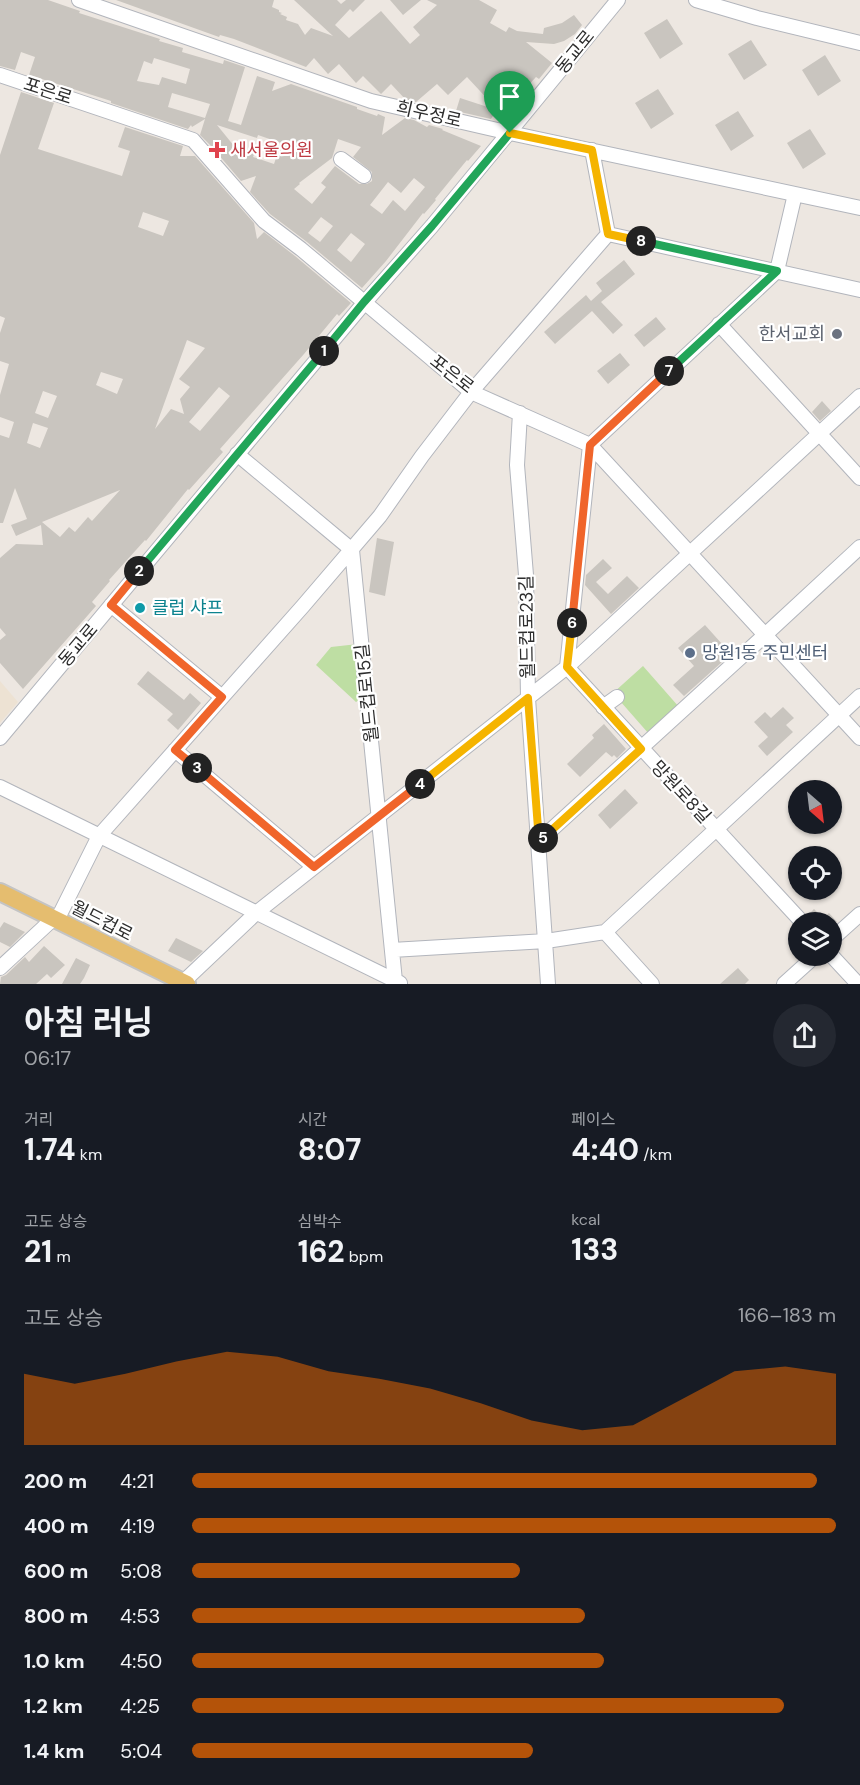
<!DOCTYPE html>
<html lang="ko">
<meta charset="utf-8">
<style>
body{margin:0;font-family:"DM Sans","Noto Sans KR",sans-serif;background:#242831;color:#f1f3f6;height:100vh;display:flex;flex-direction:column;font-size:22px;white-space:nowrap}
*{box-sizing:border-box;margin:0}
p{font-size:20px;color:#9ea1a6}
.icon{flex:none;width:33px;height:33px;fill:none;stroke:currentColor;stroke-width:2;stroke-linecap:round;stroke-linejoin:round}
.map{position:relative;height:984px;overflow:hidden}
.drawer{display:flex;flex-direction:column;background:#171b24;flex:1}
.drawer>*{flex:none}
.needle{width:39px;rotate:152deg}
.buttons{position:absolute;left:788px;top:780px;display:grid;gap:12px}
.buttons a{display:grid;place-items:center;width:54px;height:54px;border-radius:50%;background:#171b24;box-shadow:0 2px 4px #0004;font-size:30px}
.pin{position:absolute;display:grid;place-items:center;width:51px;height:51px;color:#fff;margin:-62px -26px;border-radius:50% 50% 50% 0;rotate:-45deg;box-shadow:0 0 6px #0007}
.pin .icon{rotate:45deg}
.km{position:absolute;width:30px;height:30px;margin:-15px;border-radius:50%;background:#222;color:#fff;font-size:16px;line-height:30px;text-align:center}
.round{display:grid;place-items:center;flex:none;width:63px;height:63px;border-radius:32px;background:#242831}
.head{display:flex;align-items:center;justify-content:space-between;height:102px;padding:0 24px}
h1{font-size:33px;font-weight:700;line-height:45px}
.metrics{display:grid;grid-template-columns:repeat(3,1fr);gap:9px;height:102px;padding:6px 24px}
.metrics div{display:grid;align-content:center}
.metrics b{font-size:30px;font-weight:700}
.metrics small{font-size:16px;font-weight:400}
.metrics p{font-size:16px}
.chart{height:168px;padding:12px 24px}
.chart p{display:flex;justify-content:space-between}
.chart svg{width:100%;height:108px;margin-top:6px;fill:#b45309;opacity:.7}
ul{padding:0 24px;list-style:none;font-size:20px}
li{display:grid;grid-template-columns:96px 72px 1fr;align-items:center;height:45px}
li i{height:15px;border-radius:8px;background:#b45309}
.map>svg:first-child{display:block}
.education{fill:#ede2d3}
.green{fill:#bedea3}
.building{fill:#c9c5bf;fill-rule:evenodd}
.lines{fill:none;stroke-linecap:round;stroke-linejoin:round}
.minor-casing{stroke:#b2b5bc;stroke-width:16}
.major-casing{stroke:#c4c4c4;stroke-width:20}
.minor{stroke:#fff;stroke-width:14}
.major{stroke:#e5bd6f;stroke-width:16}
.split-1-casing{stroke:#fff;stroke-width:12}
.split-2-casing{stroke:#fff;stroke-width:12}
.split-3-casing{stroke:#fff;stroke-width:12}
.split-4-casing{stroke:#fff;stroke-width:12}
.split-5-casing{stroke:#fff;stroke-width:12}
.split-6-casing{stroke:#fff;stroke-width:12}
.split-7-casing{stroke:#fff;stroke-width:12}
.split-8-casing{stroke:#fff;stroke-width:12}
.split-9-casing{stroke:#fff;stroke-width:12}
.split-1{stroke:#22a559;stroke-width:8}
.split-2{stroke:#22a559;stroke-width:8}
.split-3{stroke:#f0652b;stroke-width:8}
.split-4{stroke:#f0652b;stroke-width:8}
.split-5{stroke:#f5b400;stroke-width:8}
.split-6{stroke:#f5b400;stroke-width:8}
.split-7{stroke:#f0652b;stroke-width:8}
.split-8{stroke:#22a559;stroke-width:8}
.split-9{stroke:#f5b400;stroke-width:8}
.health-dot{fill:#e0444e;stroke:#fff;stroke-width:2}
.worship-dot{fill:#6b7280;stroke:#fff;stroke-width:2}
.culture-dot{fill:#0f9aa8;stroke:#fff;stroke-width:2}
.service-dot{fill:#5c6f8a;stroke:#fff;stroke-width:2}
.labels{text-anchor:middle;stroke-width:4.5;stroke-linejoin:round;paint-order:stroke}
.street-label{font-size:18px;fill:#2d2d2d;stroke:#fff}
.health-label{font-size:18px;fill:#be3a42;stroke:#fff;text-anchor:start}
.worship-label{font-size:18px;fill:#5b616d;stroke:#fff;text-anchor:end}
.culture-label{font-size:18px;fill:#0d838f;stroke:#fff;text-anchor:start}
.service-label{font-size:18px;fill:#4e5e75;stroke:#fff;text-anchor:start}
</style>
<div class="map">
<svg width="860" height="984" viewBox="0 0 860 984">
<rect width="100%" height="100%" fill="#ede7e1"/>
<!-- education -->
<path class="education" d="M0 681 18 702 0 723Z"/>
<!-- green -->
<path class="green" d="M358 644 363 698 356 702 316 665 331 647Z
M643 666 679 707 649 734 613 693Z"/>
<!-- building -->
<path class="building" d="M0 0H48L80 11 79 13 160 39 159 41 183 48 182 52 223 64 224 60 245 67 228 121 241 125 257 76 275 82 272 91 291 84 357 107V109L377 116 378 114 385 117 382 135 405 118 414 120 427 127 429 125 443 129 442 130 481 146 468 161 467 160 435 199 436 200 424 214 423 213 386 261 362 288 307 242 270 214 250 192 256 176 241 181 217 153 220 155 200 135 205 119 192 127 191 125 188 129 111 103V101L29 75 35 57 21 52 15 70 0 66ZM154 58 190 69 186 84 162 77 159 85 137 81 144 61 152 64ZM172 93 210 104 205 118 168 107ZM217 125 257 138 258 135 281 143 274 164 253 157 255 152 246 149 243 157ZM338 139 361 147 353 157 372 172V181L367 184H359L335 166 321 183 326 187 312 204 294 189 300 184 299 183 332 158ZM414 178 425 187 405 211 393 200 382 214 370 205 388 182 401 193ZM321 217 333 226 320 242 308 233ZM351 233 365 244 351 262 337 250Z
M116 0H274L272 7 279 10V12L282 13 280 14 287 17 286 20 298 24 305 35 311 28 333 36 294 0H337L341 4 346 0H365L353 12 350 9 335 25 349 38 381 11 410 44 420 35 413 27 437 5 427 0H479L497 10 490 23 506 32 509 27 517 31 543 34 544 28 562 23 574 15 582 25 575 34 564 41 554 44 526 42 552 63 539 79 536 77 524 90 525 91 512 105 514 107 505 118 467 77 448 95 437 84 416 102 406 100 391 84 381 94 363 76 356 83 339 64 328 74 314 58 306 67 234 39 220 35 219 37Z
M390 0H421L403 15Z
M667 19 683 44 660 59 644 33Z
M751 40 767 65 744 80 728 54Z
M825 55 841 81 818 96 802 70Z
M658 89 674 114 651 129 635 103Z
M21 92 54 103 38 149 122 176 130 151 118 147 125 127 183 146 180 156H195L254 223 257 239 264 232 295 256 351 303 339 316 337 314 304 354 220 449 223 452 189 490 188 489 146 541 145 540 109 580 110 581 92 602 96 606 23 689 0 663V640L6 635 0 628V558L16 544 43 545 41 525 16 536 11 525 27 519 15 488 3 523H0V435L9 438 14 422 0 417V395L9 364 0 361V333L5 318 0 316V155ZM143 212 169 221 163 236 138 227ZM187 340 205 348 179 379 190 387 180 399 184 414 171 409 155 429ZM101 372 123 379 117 394 96 385ZM219 387 230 396 200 431 189 422ZM43 391 57 396 48 418 35 413ZM33 423 48 428 40 448 27 443ZM120 490 92 521 88 517 75 532 69 527 60 537 42 522Z
M460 98 497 110 491 119 456 111Z
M738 111 754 136 731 151 715 125Z
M810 129 826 154 803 169 787 143Z
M624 260 635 274 601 302 623 325 613 334 592 311 555 344 544 332 586 295 591 301 602 291 596 283Z
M656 317 666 329 644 347 634 335Z
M620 353 630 365 608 384 597 371Z
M822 401 831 411 820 421 812 412Z
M377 538 394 542 385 596 369 592Z
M603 559 612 568 596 582 608 594 627 576 639 588 611 614 585 585 586 575Z
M705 625 731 654 684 696 673 685 694 666 678 648Z
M148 671 184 700 190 693 201 703 178 730 167 720 173 714 137 684Z
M783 707 794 718 786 725 793 732 767 756 758 746 768 737 754 722 765 712 771 718Z
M604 724 626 749 617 758 614 755 612 757 606 752 580 777 567 764 594 738 592 735Z
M625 789 638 803 610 829 598 815Z
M814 909 823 918 829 913 837 922H812L808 915Z
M4 922 25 932 10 947 0 942V928Z
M176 938 203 951 191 962 168 951Z
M44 946 65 965 51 978 47 974 36 984H0L1 977 6 975 25 957 29 962Z
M76 958 90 965 84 978 80 984H62Z
M738 968 749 980 745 984H720Z"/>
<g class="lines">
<defs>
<path id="minor" d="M79 0 371 101 510 133 860 208
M696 0 757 18 860 43
M0 75 193 140 264 221 301 249 471 392 590 445 860 738
M341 159 364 176
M795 194 777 271 590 445 567 667 802 922
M608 234 860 290
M719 324 860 478
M520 413 517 465 526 575 528 698 548 984
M237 454 352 550 395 981 394 984
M111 605 222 697
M603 707 617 697
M0 738 365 302 432 226 618 0
M175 750 314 867
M0 787 400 983
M539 841 765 635 860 547
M57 920 99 836 303 606 380 516 422 456 471 392 608 234 592 150
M605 932 860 696
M831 940 860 914
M392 950 546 941 605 932 652 984
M831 955 858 984
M0 968 54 918
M181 984 256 913 567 667 860 396
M784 984 815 956"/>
<path id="major" d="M0 892 187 984"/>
</defs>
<!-- minor casing -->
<use href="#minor" class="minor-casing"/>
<!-- major casing -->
<use href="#major" class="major-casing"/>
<!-- minor -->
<use href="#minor" class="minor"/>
<!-- major -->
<use href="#major" class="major"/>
</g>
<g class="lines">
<defs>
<path id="split-1" d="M324 351 364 302 432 226 510 133"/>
<path id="split-2" d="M139 571 324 351"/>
<path id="split-3" d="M139 571 111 605 222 697 175 750 197 768"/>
<path id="split-4" d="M197 768 314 867 420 784"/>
<path id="split-5" d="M420 784 528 698 539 841 543 838"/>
<path id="split-6" d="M543 838 641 749 567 667 572 623"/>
<path id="split-7" d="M572 623 590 445 669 371"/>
<path id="split-8" d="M641 241 777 271 669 371"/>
<path id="split-9" d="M510 133 592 150 608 234 641 241"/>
</defs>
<!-- split-1 casing -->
<use href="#split-1" class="split-1-casing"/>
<!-- split-2 casing -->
<use href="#split-2" class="split-2-casing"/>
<!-- split-3 casing -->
<use href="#split-3" class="split-3-casing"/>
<!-- split-4 casing -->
<use href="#split-4" class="split-4-casing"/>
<!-- split-5 casing -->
<use href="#split-5" class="split-5-casing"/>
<!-- split-6 casing -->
<use href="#split-6" class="split-6-casing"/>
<!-- split-7 casing -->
<use href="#split-7" class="split-7-casing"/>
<!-- split-8 casing -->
<use href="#split-8" class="split-8-casing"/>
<!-- split-9 casing -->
<use href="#split-9" class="split-9-casing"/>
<!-- split-1 -->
<use href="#split-1" class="split-1"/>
<!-- split-2 -->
<use href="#split-2" class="split-2"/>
<!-- split-3 -->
<use href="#split-3" class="split-3"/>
<!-- split-4 -->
<use href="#split-4" class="split-4"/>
<!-- split-5 -->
<use href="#split-5" class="split-5"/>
<!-- split-6 -->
<use href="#split-6" class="split-6"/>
<!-- split-7 -->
<use href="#split-7" class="split-7"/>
<!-- split-8 -->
<use href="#split-8" class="split-8"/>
<!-- split-9 -->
<use href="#split-9" class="split-9"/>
</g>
<!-- markers -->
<path class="health-dot" d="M214 141h6v6h6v6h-6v6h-6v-6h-6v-6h6z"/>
<circle class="worship-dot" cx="837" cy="334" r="6"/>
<circle class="culture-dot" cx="140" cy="608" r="6"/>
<circle class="service-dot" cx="690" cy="653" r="6"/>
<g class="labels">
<!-- street labels -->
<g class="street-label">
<text transform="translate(575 52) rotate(-51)" y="6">동교로</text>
<text transform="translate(48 91) rotate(18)" y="6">포은로</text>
<text transform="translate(429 114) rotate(13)" y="6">희우정로</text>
<text transform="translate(452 374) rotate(38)" y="6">포은로</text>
<text transform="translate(527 627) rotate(-91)" y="6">월드컵로23길</text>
<text transform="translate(78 645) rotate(-50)" y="6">동교로</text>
<text transform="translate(367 693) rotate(-96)" y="6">월드컵로15길</text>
<text transform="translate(681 792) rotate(47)" y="6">망원로8길</text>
<text transform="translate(102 921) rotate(27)" y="6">월드컵로</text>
</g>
<!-- health labels -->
<g class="health-label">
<text x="230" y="156">새서울의원</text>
</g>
<!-- worship labels -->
<g class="worship-label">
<text x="825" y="340">한서교회</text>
</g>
<!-- culture labels -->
<g class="culture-label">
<text x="152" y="614">클럽 샤프</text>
</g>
<!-- service labels -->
<g class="service-label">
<text x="702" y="659">망원1동 주민센터</text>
</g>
</g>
</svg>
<div class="buttons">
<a><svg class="needle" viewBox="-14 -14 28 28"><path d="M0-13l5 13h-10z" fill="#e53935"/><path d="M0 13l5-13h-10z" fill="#9ea1a6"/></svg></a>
<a><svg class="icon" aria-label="locate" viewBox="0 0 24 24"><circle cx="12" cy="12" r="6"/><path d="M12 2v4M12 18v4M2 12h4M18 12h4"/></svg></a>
<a><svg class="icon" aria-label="layers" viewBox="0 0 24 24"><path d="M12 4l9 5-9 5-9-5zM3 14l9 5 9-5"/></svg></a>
</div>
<div class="pin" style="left:510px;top:133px;background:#1e9e55"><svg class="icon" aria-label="arrive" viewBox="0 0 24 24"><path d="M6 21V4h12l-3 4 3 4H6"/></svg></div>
<b class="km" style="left:324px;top:351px">1</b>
<b class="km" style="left:139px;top:571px">2</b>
<b class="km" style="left:197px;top:768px">3</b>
<b class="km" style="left:420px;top:784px">4</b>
<b class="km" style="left:543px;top:838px">5</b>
<b class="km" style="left:572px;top:623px">6</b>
<b class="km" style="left:669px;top:371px">7</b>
<b class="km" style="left:641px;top:241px">8</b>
</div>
<section class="drawer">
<div class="head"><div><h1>아침 러닝</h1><p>06:17</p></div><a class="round"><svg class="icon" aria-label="share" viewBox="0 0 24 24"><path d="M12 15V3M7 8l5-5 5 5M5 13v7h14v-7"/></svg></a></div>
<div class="metrics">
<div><p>거리</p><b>1.74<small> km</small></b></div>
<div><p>시간</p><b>8:07</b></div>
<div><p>페이스</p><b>4:40<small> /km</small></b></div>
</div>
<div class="metrics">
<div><p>고도 상승</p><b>21<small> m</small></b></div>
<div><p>심박수</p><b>162<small> bpm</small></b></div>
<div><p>kcal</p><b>133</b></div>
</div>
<div class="chart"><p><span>고도 상승</span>166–183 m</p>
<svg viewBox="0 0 160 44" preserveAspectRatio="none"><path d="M0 44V15L10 19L20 15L30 10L40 6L50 8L60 14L70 17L80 21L90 27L100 34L110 38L120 36L130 25L140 14L150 12L160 15V44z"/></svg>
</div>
<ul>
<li><b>200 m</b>4:21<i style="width:97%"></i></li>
<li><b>400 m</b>4:19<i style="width:100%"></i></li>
<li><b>600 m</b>5:08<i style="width:51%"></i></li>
<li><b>800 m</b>4:53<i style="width:61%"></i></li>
<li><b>1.0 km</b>4:50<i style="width:64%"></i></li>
<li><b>1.2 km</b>4:25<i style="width:92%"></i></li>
<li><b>1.4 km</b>5:04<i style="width:53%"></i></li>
</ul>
</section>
